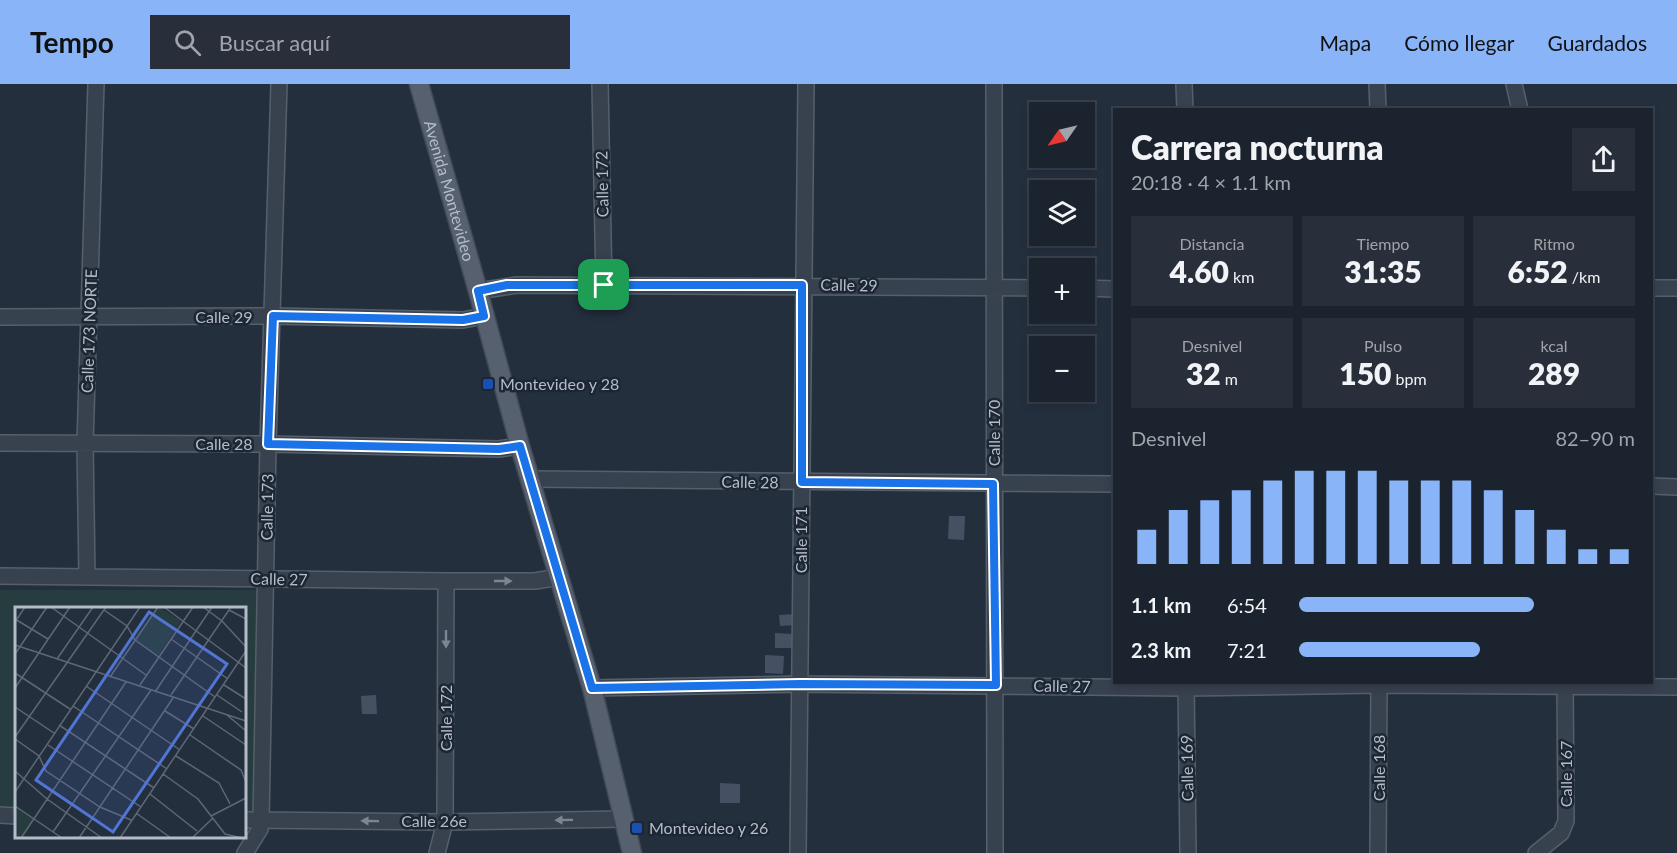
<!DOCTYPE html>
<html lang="es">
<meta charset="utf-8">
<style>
body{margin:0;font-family:Lato,sans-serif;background:#282f3a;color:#f1f3f6;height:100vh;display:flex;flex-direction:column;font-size:22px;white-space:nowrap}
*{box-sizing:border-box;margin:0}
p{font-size:20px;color:#a0a4aa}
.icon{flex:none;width:33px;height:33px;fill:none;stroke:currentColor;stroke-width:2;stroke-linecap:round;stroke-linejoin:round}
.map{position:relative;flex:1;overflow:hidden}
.sheet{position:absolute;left:1113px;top:24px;width:540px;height:576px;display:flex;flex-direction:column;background:#1b232e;border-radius:0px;box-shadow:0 3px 9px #0003,0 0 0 2px #39404a}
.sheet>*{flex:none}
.needle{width:39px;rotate:236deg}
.buttons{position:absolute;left:1029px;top:18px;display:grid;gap:12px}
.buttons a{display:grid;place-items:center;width:66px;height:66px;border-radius:0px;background:#1b232e;box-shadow:0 3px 9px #0003,0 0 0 2px #39404a;font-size:30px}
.pin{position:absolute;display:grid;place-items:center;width:51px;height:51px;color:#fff;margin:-26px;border-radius:12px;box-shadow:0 3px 9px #0006}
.round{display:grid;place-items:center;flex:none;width:63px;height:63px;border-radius:0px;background:#282f3a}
.summary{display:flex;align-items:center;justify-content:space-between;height:102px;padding:0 18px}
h1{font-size:33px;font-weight:800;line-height:45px}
.figures{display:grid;grid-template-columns:repeat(3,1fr);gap:9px;height:102px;padding:6px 18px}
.figures div{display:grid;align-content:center;border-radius:0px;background:#282f3a;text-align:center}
.figures b{font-size:30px;font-weight:800}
.figures small{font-size:16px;font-weight:400}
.figures p{font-size:16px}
.chart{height:168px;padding:12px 18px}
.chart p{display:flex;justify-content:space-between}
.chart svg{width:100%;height:108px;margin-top:6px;stroke:#8ab4f8;stroke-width:6}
ul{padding:0 18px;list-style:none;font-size:20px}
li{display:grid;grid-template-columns:96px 72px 1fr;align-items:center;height:45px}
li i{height:15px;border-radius:8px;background:#8ab4f8}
header{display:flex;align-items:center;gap:36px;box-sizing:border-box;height:84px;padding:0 30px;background:#8ab4f8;color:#111}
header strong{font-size:28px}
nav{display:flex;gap:33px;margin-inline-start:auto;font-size:21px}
.search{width:420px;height:54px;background:#282f3a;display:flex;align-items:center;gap:15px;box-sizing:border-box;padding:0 21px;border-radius:0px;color:#a0a4aa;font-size:22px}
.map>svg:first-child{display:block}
.green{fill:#263c3f}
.building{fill:#455162}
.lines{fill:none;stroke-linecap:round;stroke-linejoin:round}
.minor-casing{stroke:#565f6c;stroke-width:18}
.major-casing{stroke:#414a57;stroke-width:21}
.minor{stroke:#38414e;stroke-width:15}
.major{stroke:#56606e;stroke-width:18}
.oneway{fill:#7c8592}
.route-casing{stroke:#fff;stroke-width:12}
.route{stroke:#1a73e8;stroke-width:8}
.transit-dot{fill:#1a4fb4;stroke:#1d2633;stroke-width:2}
.labels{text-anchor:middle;stroke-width:5;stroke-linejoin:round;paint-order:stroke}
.street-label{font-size:16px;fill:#b4bcc9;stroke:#1d2633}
.poi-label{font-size:16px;fill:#b4bcc9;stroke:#1d2633;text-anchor:start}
.inset-road{fill:none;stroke:#5e6776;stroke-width:1.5}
.view{fill:#5274d3;fill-opacity:0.15;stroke:#5274d3;stroke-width:3}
.inset-edge{fill:none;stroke:#b4bcc9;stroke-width:3}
</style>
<header>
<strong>Tempo</strong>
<div class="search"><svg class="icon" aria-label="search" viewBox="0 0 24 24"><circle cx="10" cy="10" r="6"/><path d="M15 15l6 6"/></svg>Buscar aquí</div>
<nav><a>Mapa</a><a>Cómo llegar</a><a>Guardados</a></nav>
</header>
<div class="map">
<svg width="1677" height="769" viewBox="0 0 1677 769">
<rect width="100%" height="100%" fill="#242f3e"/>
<!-- green -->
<path class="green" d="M0 506H261L257 731H245L244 524H16V725L0 724Z"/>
<!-- building -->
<path class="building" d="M949 432H965L964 456 948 455Z
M796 530V541L780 542 779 531Z
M775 549 793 550 792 564H775Z
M765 571 784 572 783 590 765 589Z
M376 611 377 630H362L361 612Z
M720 699 740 700V719H720Z"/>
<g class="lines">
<defs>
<path id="minor" d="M600 0 604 201
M994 0 995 769
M1184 0 1185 26
M1377 0 1378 26
M1514 0 1520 26
M1084 204 1114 205
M1652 204H1677
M478 207 517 201 1040 204
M0 233 273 232 463 236 484 232
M0 359 268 360 499 365 520 362
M530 395 1114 400
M1652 402 1677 403
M0 492 446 497H535L559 493
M87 493 85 360 96 0
M1186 598 1188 769
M592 604 800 600 1186 604 1379 601 1677 603
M0 731 16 732
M244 736 445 738 623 735
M245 769 260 745 261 736 268 360 279 0
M437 769 445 738 446 497
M798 769 806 0
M1378 769 1379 598
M1536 769 1561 749 1566 737 1565 598"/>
<g id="major">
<path id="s1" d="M419 0 478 207 520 362 592 604 632 769"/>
</g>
</defs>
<!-- minor casing -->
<use href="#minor" class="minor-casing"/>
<!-- major casing -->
<use href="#major" class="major-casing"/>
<!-- minor -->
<use href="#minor" class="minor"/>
<!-- major -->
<use href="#major" class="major"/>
</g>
<!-- one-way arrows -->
<defs><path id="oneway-solid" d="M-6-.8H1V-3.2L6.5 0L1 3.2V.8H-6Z" transform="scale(1.5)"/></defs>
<g class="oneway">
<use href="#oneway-solid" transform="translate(503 497)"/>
<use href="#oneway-solid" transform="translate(446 555) rotate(90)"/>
<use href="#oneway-solid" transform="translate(564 736) rotate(179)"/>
<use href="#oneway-solid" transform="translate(370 737) rotate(-179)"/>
</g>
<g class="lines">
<defs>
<path id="route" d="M507 201H802V398L993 400 996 601 800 600 592 604 520 362 499 365 268 360 273 232 463 236 484 232 478 207Z"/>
</defs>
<!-- route casing -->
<use href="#route" class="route-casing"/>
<!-- route -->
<use href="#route" class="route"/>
</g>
<!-- markers -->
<g class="transit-dot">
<rect x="482" y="294" width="12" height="12" rx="3"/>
<rect x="631" y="738" width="12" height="12" rx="3"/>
</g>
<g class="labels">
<!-- street labels -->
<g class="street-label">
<text transform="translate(602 100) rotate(-91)" y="6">Calle 172</text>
<text dy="6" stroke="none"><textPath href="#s1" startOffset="111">Avenida Montevideo</textPath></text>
<text transform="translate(849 201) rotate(1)" y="6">Calle 29</text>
<text x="224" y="239">Calle 29</text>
<text transform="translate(89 247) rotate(-88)" y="6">Calle 173 NORTE</text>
<text transform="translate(994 349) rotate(-90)" y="6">Calle 170</text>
<text x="224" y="366">Calle 28</text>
<text transform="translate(750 398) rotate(1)" y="6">Calle 28</text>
<text transform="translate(267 423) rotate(-89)" y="6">Calle 173</text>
<text transform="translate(801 456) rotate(-90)" y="6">Calle 171</text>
<text transform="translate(279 495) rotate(1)" y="6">Calle 27</text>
<text transform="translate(1062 602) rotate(1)" y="6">Calle 27</text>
<text transform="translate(446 634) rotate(-90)" y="6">Calle 172</text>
<text transform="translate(1187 684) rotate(-91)" y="6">Calle 169</text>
<text transform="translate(1379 684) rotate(-90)" y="6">Calle 168</text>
<text transform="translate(1566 690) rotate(-90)" y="6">Calle 167</text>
<text x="434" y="743">Calle 26e</text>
</g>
<!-- poi labels -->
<g class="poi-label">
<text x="500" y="306">Montevideo y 28</text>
<text x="649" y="750">Montevideo y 26</text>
</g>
</g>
<!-- overview -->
<g transform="translate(15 523)">
<rect width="231" height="231" fill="#242f3e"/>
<path d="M144 0 166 14 143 49 121 33ZM0 199 19 212 6 231 0 228Z" fill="#263c3f"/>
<path class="inset-road" d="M36 0 131 68M149 0 231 61M188 0 207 14 231 40M89 3 112 19 120 33 200 90M214 3 231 12M0 12 33 32M0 15 10 0M156 32 213 72M0 38 231 114M0 47 32 0M42 52 78 0M0 66 55 102M95 70 143 0M125 78 178 0M209 78 231 92M71 79 165 143M0 81 55 0M140 85 197 0M156 88 216 0M202 88 227 105M58 99 152 162M0 100 39 126M150 104 179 122M212 108 231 124M188 109 231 138M44 118 139 181M175 128 226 163 231 175M0 130 91 0M0 132 24 149 31 164 85 200 116 213M33 138 126 200M161 149 204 176 215 197M0 164 32 192 87 231M148 167 183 192 210 227 227 231M0 185 125 0M135 187 182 224M0 199 47 231M121 206 156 231M196 209 231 191M38 225 136 83M6 231 111 75M64 231 158 91M105 231 231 44M177 231 198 211"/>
<path class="view" d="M134 5 212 57 98 225 21 173Z"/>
<rect width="231" height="231" class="inset-edge"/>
</g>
</svg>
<div class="buttons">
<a><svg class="needle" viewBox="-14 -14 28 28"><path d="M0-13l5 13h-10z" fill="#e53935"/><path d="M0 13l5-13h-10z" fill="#a0a4aa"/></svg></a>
<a><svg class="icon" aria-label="layers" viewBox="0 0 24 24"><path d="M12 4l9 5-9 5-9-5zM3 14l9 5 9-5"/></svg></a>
<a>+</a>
<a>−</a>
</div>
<div class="pin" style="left:604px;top:201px;background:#1e9e55"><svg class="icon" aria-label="arrive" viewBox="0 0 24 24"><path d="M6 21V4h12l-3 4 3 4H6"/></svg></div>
<section class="sheet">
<div class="summary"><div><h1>Carrera nocturna</h1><p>20:18 · 4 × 1.1 km</p></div><a class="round"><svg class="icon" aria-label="share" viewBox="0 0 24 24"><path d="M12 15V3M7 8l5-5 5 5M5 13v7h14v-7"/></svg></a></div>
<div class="figures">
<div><p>Distancia</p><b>4.60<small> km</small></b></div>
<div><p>Tiempo</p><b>31:35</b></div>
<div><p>Ritmo</p><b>6:52<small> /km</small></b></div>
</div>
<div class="figures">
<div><p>Desnivel</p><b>32<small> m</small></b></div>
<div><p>Pulso</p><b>150<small> bpm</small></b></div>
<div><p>kcal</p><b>289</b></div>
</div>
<div class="chart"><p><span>Desnivel</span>82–90 m</p>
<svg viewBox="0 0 160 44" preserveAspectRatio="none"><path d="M5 44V30M15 44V22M25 44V18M35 44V14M45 44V10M55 44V6M65 44V6M75 44V6M85 44V10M95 44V10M105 44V10M115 44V14M125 44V22M135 44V30M145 44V38M155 44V38"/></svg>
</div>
<ul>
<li><b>1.1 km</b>6:54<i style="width:70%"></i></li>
<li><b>2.3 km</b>7:21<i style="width:54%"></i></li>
</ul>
</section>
</div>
